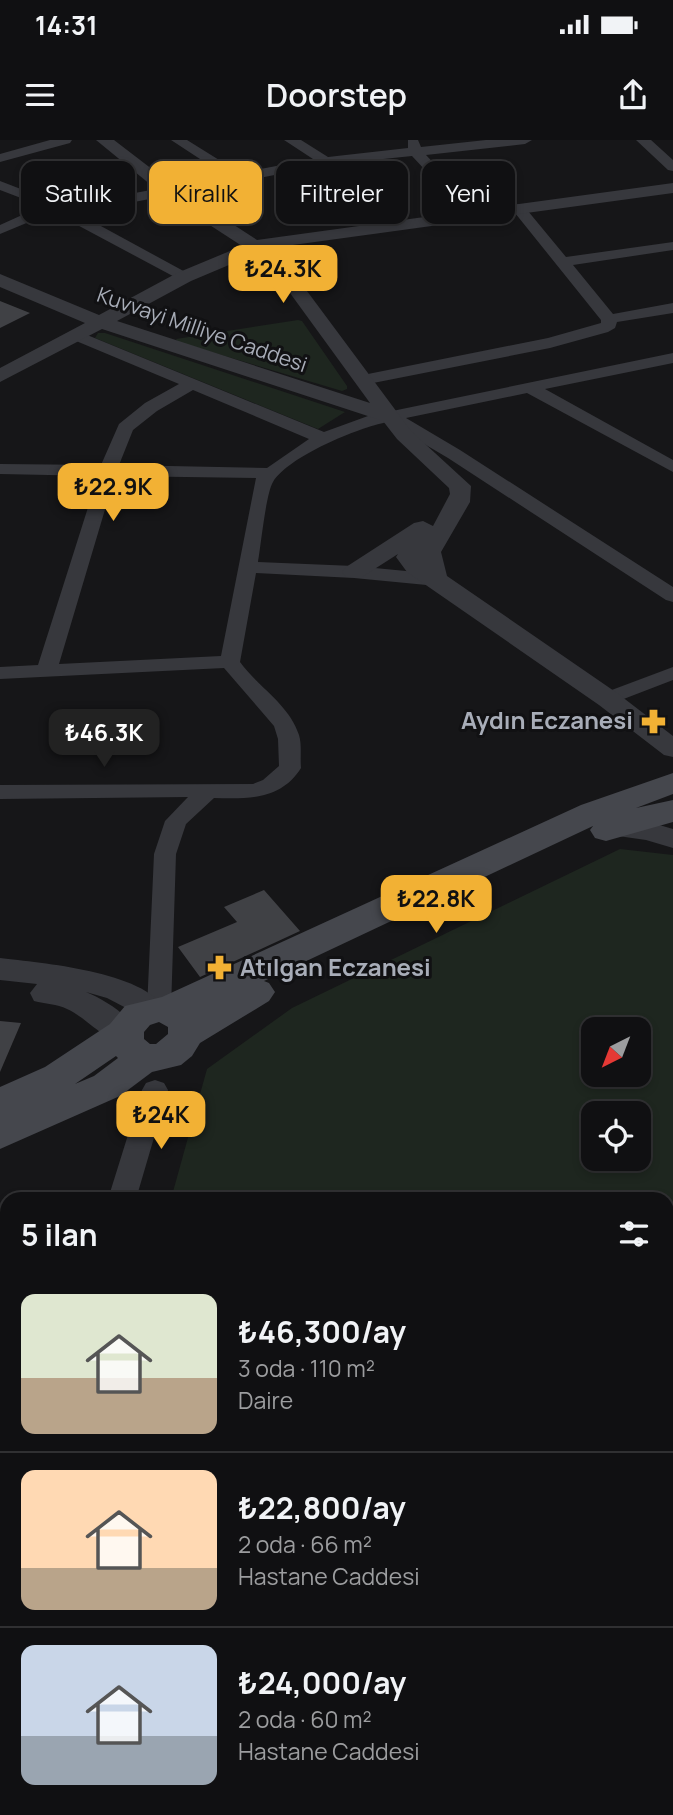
<!DOCTYPE html>
<html lang="tr">
<meta charset="utf-8">
<style>
body{margin:0;font-family:Manrope,sans-serif;background:#19191b;color:#f1f3f6;height:100vh;display:flex;flex-direction:column;font-size:26px;white-space:nowrap}
*{box-sizing:border-box;margin:0}
p{font-size:23px;color:#9c9d9f}
.icon{flex:none;width:38px;height:38px;fill:none;stroke:currentColor;stroke-width:2;stroke-linecap:round;stroke-linejoin:round}
.map{position:relative;flex:1;overflow:hidden}
.sheet{position:absolute;left:0px;top:1052px;width:674px;height:625px;display:flex;flex-direction:column;background:#101012;border-radius:21px 21px 0 0;box-shadow:0 4px 10px #0003,0 0 0 2px #303032}
.sheet>*{flex:none}
.hud{position:absolute;left:21px;top:21px;width:632px;height:63px;display:flex;gap:14px}
.needle{width:46px;rotate:222deg}
.buttons{position:absolute;left:581px;top:877px;display:grid;gap:14px}
.buttons a{display:grid;place-items:center;width:70px;height:70px;border-radius:14px;background:#101012;box-shadow:0 4px 10px #0003,0 0 0 2px #303032;font-size:35px}
.price{position:absolute;translate:-50% -60px;padding:0 16px;border-radius:14px;background:#f2b134;color:#111;font-size:23px;line-height:46px;filter:drop-shadow(0 2px 4px #0008)}
.price::after{content:'';position:absolute;left:50%;top:42px;width:21px;height:16px;margin-left:-10px;background:inherit;clip-path:polygon(0 0,100% 0,50% 100%)}
.price.on{background:#222;color:#fff}
ul{padding:0;list-style:none}
li{display:flex;align-items:center;gap:21px;height:175px;padding:0 21px}
li+li{border-top:2px solid #303032}
li span{display:grid;place-items:center;flex:none;width:196px;height:140px;border-radius:14px;color:#555}
li>.icon{margin-inline-start:auto}
span .icon{width:84px;height:84px;fill:#fffc;stroke-width:1}
li b{font-size:30px}
h2{display:flex;justify-content:space-between;align-items:center;height:84px;padding:0 21px;font-size:30px}
.chip{padding:0 24px;border-radius:14px;background:#101012;box-shadow:0 4px 10px #0003,0 0 0 2px #303032;font-size:24px;line-height:63px}
.chip.on{background:#f2b134;color:#111}
.status{display:flex;justify-content:space-between;align-items:center;height:49px;padding:0 35px;background:#101012;direction:ltr}
.status svg{height:19px;fill:currentColor}
header{display:flex;justify-content:space-between;align-items:center;height:91px;padding:0 21px;background:#101012;font-size:32px;font-weight:600}
.map>svg:first-child{display:block}
.green{fill:#1e261f;fill-rule:evenodd}
.building{fill:#404145}
.lines{fill:none;stroke-linecap:round;stroke-linejoin:round}
.minor{fill:#37383d;fill-rule:evenodd}
.tertiary{fill:#37383d;fill-rule:evenodd}
.secondary{fill:#45474d;fill-rule:evenodd}
.labels{text-anchor:middle;stroke-width:6;stroke-linejoin:round;paint-order:stroke}
.far-street-label{font-size:21px;fill:#a8adb8;stroke:#111113}
.poi-label{font-size:24px;font-weight:bold;fill:#a8adb8;stroke:#111113;text-anchor:end}
</style>
<div class="status"><b>14:31</b><svg viewBox="0 0 49 12"><path d="M0 12V9h3v3zM5 12V6h3v6zM10 12V3h3v9zM15 12V0h3v12zM26 1h20v11H26zM47 4h2v5h-2z"/></svg></div>
<header><svg class="icon" aria-label="menu" viewBox="0 0 24 24"><path d="M4 6h16M4 12h16M4 18h16"/></svg>Doorstep<svg class="icon" aria-label="share" viewBox="0 0 24 24"><path d="M12 15V3M7 8l5-5 5 5M5 13v7h14v-7"/></svg></header>
<div class="map">
<svg width="673" height="1675" viewBox="0 0 673 1675">
<rect width="100%" height="100%" fill="#161618"/>
<path class="green" d="M 298,180 L 302,181 L 347,246 L 347,249 L 342,251 L 178,202 L 176,199 Z
M 98,193 L 105,193 L 345,272 L 318,289 L 95,198 Z
M 620,709 L 673,715 L 673,1675 L 266,1675 L 261,1670 L 667,1670 L 667,1059 L 171,1059 L 207,929 L 292,868 ZM 593,889 L 639,889 L 639,934 L 593,934 ZM 593,973 L 639,973 L 639,1018 L 593,1018 Z"/>
<path class="building" d="M 0,161 L 30,173 L 0,188 Z
M 264,750 L 300,791 L 200,837 L 178,807 L 237,782 L 224,767 Z
M 0,881 L 21,883 L 0,932 Z"/>
<g class="lines">
<path class="minor" d="M 50,0 L 72,0 L 70,3 L 0,22 L 0,14 Z
M 171,0 L 187,0 L 240,33 L 313,19 L 284,0 L 301,0 L 328,17 L 408,8 L 408,0 L 418,0 L 421,7 L 486,0 L 532,0 L 525,4 L 426,15 L 478,70 L 480,73 L 478,76 L 468,76 L 412,16 L 326,25 L 77,73 L 189,134 L 192,137 L 189,140 L 184,142 L 53,72 L 0,94 L 0,85 L 42,66 L 0,50 L 0,41 L 65,66 L 226,36 Z
M 636,0 L 651,0 L 673,20 L 673,31 L 668,30 Z
M 518,64 L 523,65 L 566,117 L 673,102 L 673,110 L 573,125 L 613,174 L 673,163 L 673,173 L 617,182 L 615,188 L 608,192 L 550,208 L 363,245 L 357,244 L 355,240 L 363,235 L 548,198 L 601,183 L 601,180 L 511,68 Z
M 75,190 L 324,292 L 368,276 L 673,213 L 673,223 L 545,249 L 673,320 L 673,332 L 527,253 L 406,278 L 460,310 L 673,447 L 673,462 L 666,460 L 448,318 L 387,282 C 358,288 289,316 273,342 C 266,353 261,405 258,422 L 354,426 L 437,434 L 447,440 L 437,446 L 354,438 L 256,433 L 240,522 C 258,547 289,564 299,595 C 302,605 300,617 301,628 C 281,660 248,659 214,658 L 186,684 L 176,714 L 171,869 L 168,876 L 159,878 L 150,876 L 147,869 L 154,714 L 165,681 L 188,657 L 0,659 L 0,645 L 253,644 L 263,640 L 279,626 L 278,599 L 274,586 L 224,528 L 0,539 L 0,527 L 38,525 L 98,336 L 0,334 L 0,324 L 101,325 L 119,284 L 145,263 L 179,244 L 69,198 L 67,195 ZM 193,250 L 309,299 L 267,328 L 119,325 L 133,290 L 157,271 ZM 115,336 L 256,338 L 221,516 L 59,524 Z
M 673,527 L 673,540 L 608,565 L 601,564 L 598,559 L 601,554 Z
M 155,940 L 164,943 L 168,950 L 136,1059 L 108,1059 L 142,950 L 146,943 Z
M 7,1433 L 7,1486 L 0,1489 L 0,1436 Z"/>
<path class="tertiary" d="M 96,0 L 114,0 L 174,46 L 257,100 L 673,43 L 673,53 L 271,108 L 278,112 L 411,291 L 471,346 L 470,362 L 441,412 L 447,436 L 617,553 L 673,596 L 673,617 L 664,615 L 599,565 L 407,432 L 396,417 L 398,414 L 362,437 L 346,437 L 342,432 L 346,427 L 414,383 L 423,381 L 433,386 L 450,354 L 449,348 L 397,299 L 383,281 L 102,189 L 0,242 L 0,228 L 85,183 L 0,147 L 0,134 L 99,175 L 177,133 L 242,106 L 162,54 ZM 255,114 L 266,120 L 370,263 L 117,181 L 191,141 Z
M 614,678 L 649,682 L 673,689 L 673,708 L 646,700 L 604,694 L 600,687 L 604,680 Z
M 0,818 C 41,823 144,831 166,870 L 162,878 L 151,881 L 107,858 L 86,852 C 105,860 129,875 139,893 L 135,901 C 109,909 90,879 67,869 C 57,864 45,864 34,861 L 30,853 L 37,844 L 0,840 Z"/>
<path class="secondary" d="M 673,633 L 673,654 L 636,668 L 673,660 L 673,682 L 606,701 L 595,698 L 590,690 L 593,686 L 264,841 L 269,843 L 275,852 L 269,861 L 200,903 L 192,916 L 181,925 L 152,932 L 120,956 L 0,1009 L 0,947 L 45,927 L 110,884 L 125,866 L 162,857 L 581,665 ZM 159,882 L 168,887 L 168,894 L 156,904 L 150,904 L 144,899 L 144,892 L 150,885 ZM 116,916 L 118,918 L 94,936 L 75,944 Z"/>
</g>
<defs>
<symbol id="pharmacy-bare" viewBox="-9 -9 18 18"><path d="M-2-6h4v4h4v4h-4v4h-4v-4h-4v-4h4Z" fill="#f2b134" stroke="#111113" stroke-width="2.5" paint-order="stroke"/></symbol>
</defs>
<g fill-rule="evenodd">
<use href="#pharmacy-bare" x="636" y="564" width="35" height="35"/>
<use href="#pharmacy-bare" x="202" y="810" width="35" height="35"/>
</g>
<g class="labels">
<g class="far-street-label">
<text transform="translate(202 190) rotate(19)" y="7">Kuvvayi Milliye Caddesi</text>
</g>
<g class="poi-label">
<text x="633" y="589">Aydın Eczanesi</text>
<text x="240" y="836" text-anchor="start">Atılgan Eczanesi</text>
</g>
</g>
</svg>
<div class="buttons">
<a><svg class="needle" viewBox="-14 -14 28 28"><path d="M0-13l5 13h-10z" fill="#e53935"/><path d="M0 13l5-13h-10z" fill="#9c9d9f"/></svg></a>
<a><svg class="icon" aria-label="locate" viewBox="0 0 24 24"><circle cx="12" cy="12" r="6"/><path d="M12 2v4M12 18v4M2 12h4M18 12h4"/></svg></a>
</div>
<b class="price" style="left:283px;top:165px">₺24.3K</b>
<b class="price" style="left:113px;top:383px">₺22.9K</b>
<b class="price on" style="left:104px;top:629px">₺46.3K</b>
<b class="price" style="left:436px;top:795px">₺22.8K</b>
<b class="price" style="left:161px;top:1011px">₺24K</b>
<div class="hud">
<a class="chip">Satılık</a>
<a class="chip on">Kiralık</a>
<a class="chip">Filtreler</a>
<a class="chip">Yeni</a>
</div>
<section class="sheet">
<h2>5 ilan<svg class="icon" aria-label="filters" viewBox="0 0 24 24"><path d="M4 7h16M4 17h16"/><circle cx="9" cy="7" r="2"/><circle cx="15" cy="17" r="2"/></svg></h2>
<ul>
<li><span style="background:linear-gradient(#dfe7d0 60%,#b9a48a 0)"><svg class="icon" aria-label="home" viewBox="0 0 24 24"><path d="M3 11l9-7 9 7M6 9v11h12V9"/></svg></span><div><b>₺46,300/ay</b><p>3 oda · 110 m²</p><p>Daire</p></div></li>
<li><span style="background:linear-gradient(#ffd9b3 70%,#b9a48a 0)"><svg class="icon" aria-label="home" viewBox="0 0 24 24"><path d="M3 11l9-7 9 7M6 9v11h12V9"/></svg></span><div><b>₺22,800/ay</b><p>2 oda · 66 m²</p><p>Hastane Caddesi</p></div></li>
<li><span style="background:linear-gradient(#c9d6e8 65%,#9aa5b1 0)"><svg class="icon" aria-label="home" viewBox="0 0 24 24"><path d="M3 11l9-7 9 7M6 9v11h12V9"/></svg></span><div><b>₺24,000/ay</b><p>2 oda · 60 m²</p><p>Hastane Caddesi</p></div></li>
</ul>
</section>
</div>
